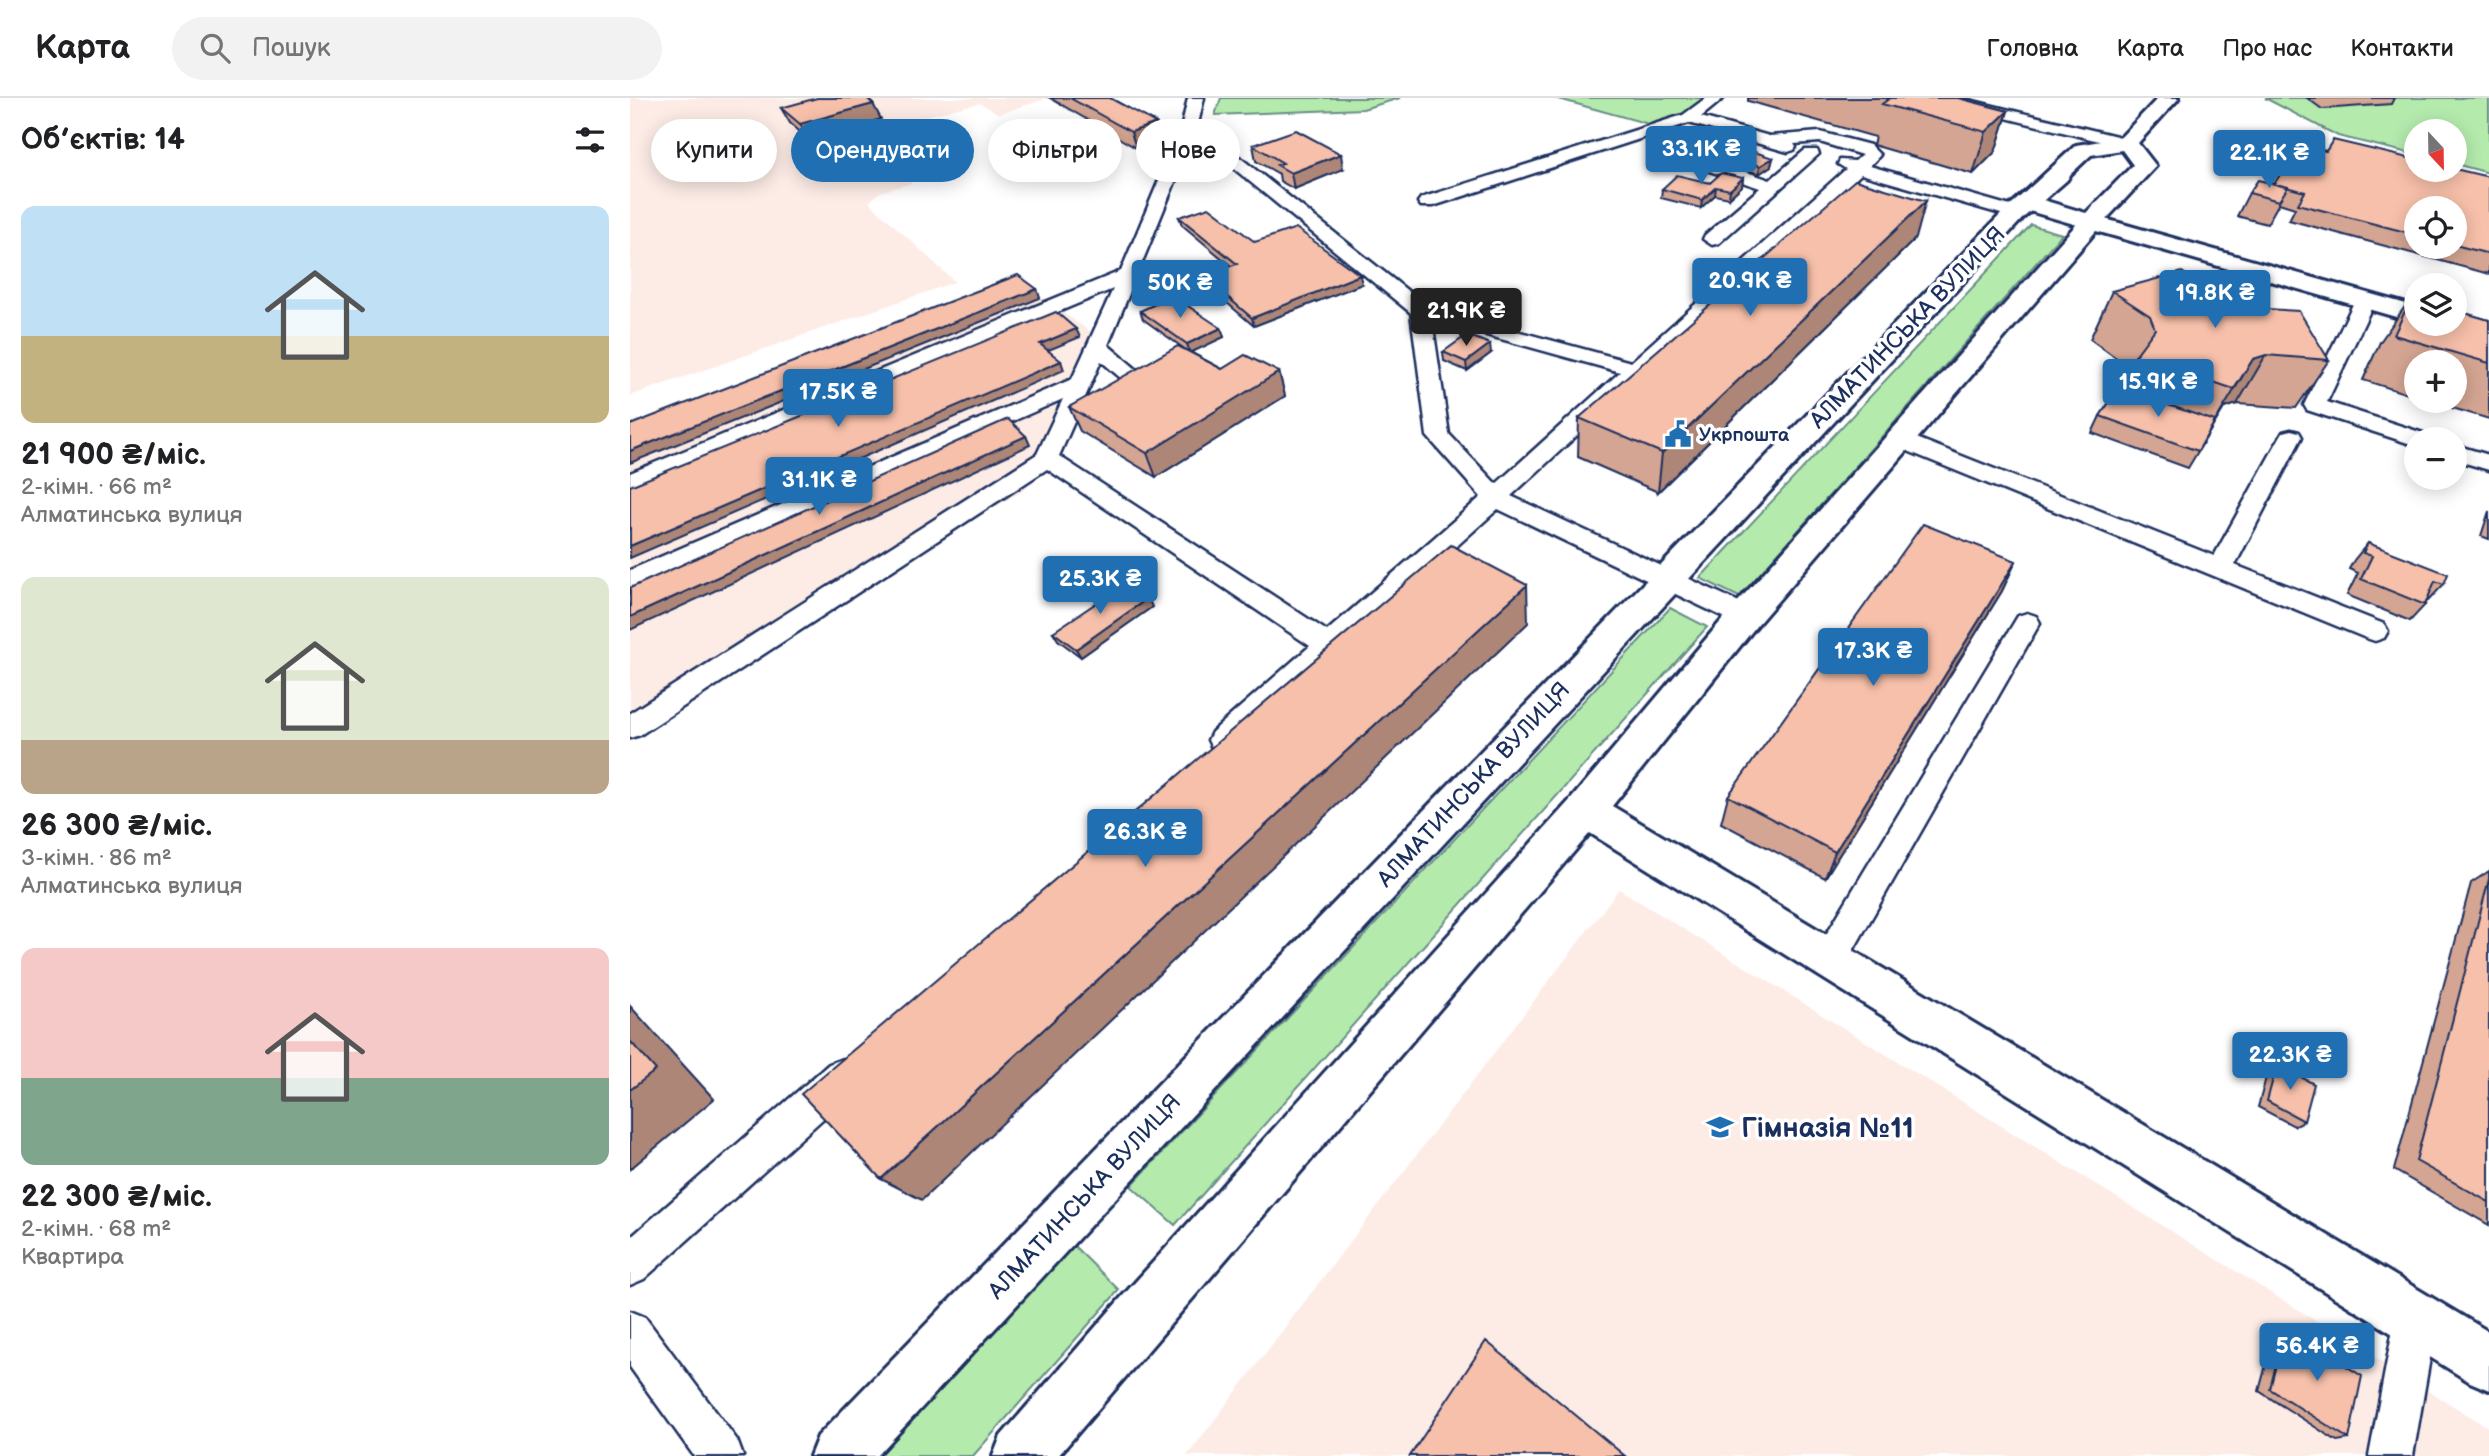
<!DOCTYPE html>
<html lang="uk">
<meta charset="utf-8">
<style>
body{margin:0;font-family:"Balsamiq Sans",sans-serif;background:#f2f2f2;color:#202124;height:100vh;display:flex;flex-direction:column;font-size:26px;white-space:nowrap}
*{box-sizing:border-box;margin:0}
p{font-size:23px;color:#757577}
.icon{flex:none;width:38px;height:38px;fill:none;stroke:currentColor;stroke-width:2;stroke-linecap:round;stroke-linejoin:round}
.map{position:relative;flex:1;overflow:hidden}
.panel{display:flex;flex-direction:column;background:#fff;width:630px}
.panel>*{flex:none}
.guide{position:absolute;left:21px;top:21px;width:665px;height:63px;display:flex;gap:14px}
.needle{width:46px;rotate:158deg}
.controls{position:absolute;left:1774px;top:21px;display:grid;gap:14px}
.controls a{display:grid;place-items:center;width:63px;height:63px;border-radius:50%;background:#fff;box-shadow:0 4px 18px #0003;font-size:35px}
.price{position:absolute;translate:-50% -60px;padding:0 16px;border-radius:7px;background:#1f6fb2;color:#fff;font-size:23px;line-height:46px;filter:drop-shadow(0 2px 4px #0008)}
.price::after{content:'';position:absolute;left:50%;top:42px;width:21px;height:16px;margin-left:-10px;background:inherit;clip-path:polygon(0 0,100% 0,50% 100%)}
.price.on{background:#222;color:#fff}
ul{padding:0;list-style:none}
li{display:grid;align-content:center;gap:14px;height:371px;padding:0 21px}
li span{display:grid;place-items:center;height:217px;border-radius:14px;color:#555}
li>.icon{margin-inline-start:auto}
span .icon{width:126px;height:126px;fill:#fffc;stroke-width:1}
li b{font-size:30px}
h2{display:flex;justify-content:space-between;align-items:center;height:84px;padding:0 21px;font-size:30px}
.chip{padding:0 24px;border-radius:32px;background:#fff;box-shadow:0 4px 18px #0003;font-size:24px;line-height:63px}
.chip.on{background:#1f6fb2;color:#fff}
header{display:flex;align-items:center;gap:42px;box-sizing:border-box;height:98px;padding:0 35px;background:#fff;border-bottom:2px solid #e0e0e0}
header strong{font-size:33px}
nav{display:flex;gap:38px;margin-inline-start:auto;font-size:24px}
.search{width:490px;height:63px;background:#f2f2f2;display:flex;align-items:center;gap:18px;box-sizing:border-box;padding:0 24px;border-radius:38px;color:#757577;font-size:26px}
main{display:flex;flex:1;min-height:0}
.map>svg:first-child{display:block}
.built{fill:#fdece6}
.green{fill:#b4ebad;stroke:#688d86;stroke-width:2}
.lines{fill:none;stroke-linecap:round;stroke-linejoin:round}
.service-casing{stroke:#1b2f5e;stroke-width:5}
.minor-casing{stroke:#1b2f5e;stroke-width:6}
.tertiary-casing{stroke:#1b2f5e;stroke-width:6}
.service{fill:#fff;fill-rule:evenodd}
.minor{fill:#fff;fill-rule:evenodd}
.tertiary{fill:#fff;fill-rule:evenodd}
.wall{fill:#d4a592;stroke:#1b2f5e;stroke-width:2;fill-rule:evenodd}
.shaded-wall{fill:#ad8677;stroke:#1b2f5e;stroke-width:2}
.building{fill:#f7c0aa;stroke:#1b2f5e;stroke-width:2}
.labels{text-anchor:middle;stroke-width:7;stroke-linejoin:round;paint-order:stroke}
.far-poi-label{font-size:19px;font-weight:bold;fill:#1b2f5e;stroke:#fff;text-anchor:start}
.street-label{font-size:23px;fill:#1b2f5e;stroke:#fff}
.near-poi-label{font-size:28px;font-weight:bold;fill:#1b2f5e;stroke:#fff;text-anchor:start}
</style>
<header>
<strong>Карта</strong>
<div class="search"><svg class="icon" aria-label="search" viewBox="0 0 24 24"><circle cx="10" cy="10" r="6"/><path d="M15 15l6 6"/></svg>Пошук</div>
<nav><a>Головна</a><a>Карта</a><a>Про нас</a><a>Контакти</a></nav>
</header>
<main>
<section class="panel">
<h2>Об’єктів: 14<svg class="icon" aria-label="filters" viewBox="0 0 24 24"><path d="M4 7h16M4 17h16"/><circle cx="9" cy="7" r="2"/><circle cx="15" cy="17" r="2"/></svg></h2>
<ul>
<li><span style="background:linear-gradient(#bfe0f5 60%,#c2b280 0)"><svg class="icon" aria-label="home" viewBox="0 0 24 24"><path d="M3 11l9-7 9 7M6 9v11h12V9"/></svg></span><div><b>21 900 ₴/міс.</b><p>2-кімн. · 66 m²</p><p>Алматинська вулиця</p></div></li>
<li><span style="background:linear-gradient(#dfe7d0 75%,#b9a48a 0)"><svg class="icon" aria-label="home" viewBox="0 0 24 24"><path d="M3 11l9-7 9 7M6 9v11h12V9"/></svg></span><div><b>26 300 ₴/міс.</b><p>3-кімн. · 86 m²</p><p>Алматинська вулиця</p></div></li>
<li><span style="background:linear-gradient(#f6c9c9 60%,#7fa58c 0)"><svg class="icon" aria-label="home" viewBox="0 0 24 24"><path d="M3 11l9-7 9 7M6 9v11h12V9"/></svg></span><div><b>22 300 ₴/міс.</b><p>2-кімн. · 68 m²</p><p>Квартира</p></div></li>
</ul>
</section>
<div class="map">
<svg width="1859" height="1358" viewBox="0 0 1859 1358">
<rect width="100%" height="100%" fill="#fff"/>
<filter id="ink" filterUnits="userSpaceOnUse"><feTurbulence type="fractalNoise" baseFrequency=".0143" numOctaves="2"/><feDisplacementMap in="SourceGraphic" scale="14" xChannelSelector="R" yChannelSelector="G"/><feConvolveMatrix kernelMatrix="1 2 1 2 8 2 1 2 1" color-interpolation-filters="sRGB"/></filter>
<g filter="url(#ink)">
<path class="built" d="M 0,0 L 419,0 L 369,16 L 350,5 L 221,36 L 282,85 L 250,94 L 239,104 L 325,184 L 0,298 Z
M 391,185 L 461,234 L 396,391 L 0,617 L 0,339 Z
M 989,791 L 1859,1330 L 1859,1358 L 557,1358 Z"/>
<path class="green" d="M 591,0 L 770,0 L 733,11 L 585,17 Z
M 925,0 L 1075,0 L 1033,30 Z
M 1635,0 L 1859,0 L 1859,75 L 1825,66 L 1825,33 L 1787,33 L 1787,57 L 1708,38 Z
M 1401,127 L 1432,136 L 1109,499 L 1070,480 Z
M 1040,510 L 1077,529 L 545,1127 L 501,1088 Z
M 443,1147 L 489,1192 L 343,1358 L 245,1358 Z"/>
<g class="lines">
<defs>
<path id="service" d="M 558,0 L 574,0 L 568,26 L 798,209 L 1001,264 L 1216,71 L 1208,66 L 1210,62 L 1225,63 L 1232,57 L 1190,44 L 1164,46 L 1166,49 L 1164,52 L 1158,54 L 1109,40 L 1082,62 L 1140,82 L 1175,52 L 1187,52 L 1189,56 L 1089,145 L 1082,147 L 1073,141 L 1075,137 L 1130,90 L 1064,68 L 1062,64 L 1064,60 L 1094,35 L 1059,25 L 803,108 L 791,108 L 788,104 L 791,100 L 1053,17 L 1076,0 L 1094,0 L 1071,19 L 1139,38 L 1190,34 L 1240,47 L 1250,57 L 1240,68 L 1391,111 L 1394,115 L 1385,120 L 1231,76 L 881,398 L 1124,511 L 1128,518 L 1124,525 L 1115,527 L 1106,525 L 868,411 L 602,650 L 592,653 L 582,650 L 578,642 L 582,634 L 680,548 L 417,371 L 10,637 L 0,640 L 0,615 L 407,356 L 433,301 L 0,491 L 0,472 L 442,281 L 483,191 L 0,392 L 0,375 L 491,173 L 552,27 ZM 564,38 L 781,215 L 797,338 L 851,399 L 697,533 L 429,358 L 471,263 C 484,273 499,292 517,288 L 520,283 L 478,247 ZM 802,222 L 990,274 L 866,386 L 819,336 Z
M 1304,0 L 1331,0 L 1503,42 L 1505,45 L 1497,50 L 1307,3 Z
M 1735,196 L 1742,198 L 1745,202 L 1697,304 L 1796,336 L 1799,341 L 1787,341 L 1787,348 L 1677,312 L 1674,307 L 1725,202 L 1728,198 Z
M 1661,332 L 1669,334 L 1672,339 L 1605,467 L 1754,526 L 1758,533 L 1754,540 L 1745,543 L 1736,540 L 1263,347 L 1260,342 L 1263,337 L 1279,337 L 1584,458 L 1650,339 L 1653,334 Z
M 1825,347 L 1859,357 L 1859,372 L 1825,362 Z
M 1397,515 L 1406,518 L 1410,525 L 1212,872 L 1200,876 L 1188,872 L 1183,861 L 1188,850 L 1388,518 Z
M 212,961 L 225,966 L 230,979 L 225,992 L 14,1181 L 0,1187 L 0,1140 L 199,966 Z
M 1786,1199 L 1801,1205 L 1807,1220 L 1783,1358 L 1739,1358 L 1765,1220 L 1771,1205 Z
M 0,1213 L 15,1219 L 107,1342 L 113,1358 L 64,1358 L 0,1269 Z"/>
<path id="minor" d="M 1429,70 L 1437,72 L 1440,77 L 1437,82 L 1393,120 L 247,1358 L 180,1358 L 188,1338 L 1377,110 L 1421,72 Z
M 1461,117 L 1787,209 L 1787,225 L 1466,133 L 1127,527 L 982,708 L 1859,1234 L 1859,1292 L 1840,1284 L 960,735 L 428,1358 L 363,1358 L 371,1338 L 490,1201 L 942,700 L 1103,509 L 1453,119 Z"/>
<path id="tertiary" d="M 1528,0 L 1549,0 L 1508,45 L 1526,68 L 1469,129 L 1461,131 L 1389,110 L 1386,105 L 1389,100 L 1446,47 L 1490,40 ZM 1492,52 L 1503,67 L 1456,115 L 1413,102 L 1461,57 Z"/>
</defs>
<use href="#service" class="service-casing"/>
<use href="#minor" class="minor-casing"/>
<use href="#tertiary" class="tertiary-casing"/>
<use href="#service" class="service"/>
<use href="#minor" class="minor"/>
<use href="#tertiary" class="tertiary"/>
</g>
<path class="wall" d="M 420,0 L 480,0 L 526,25 L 531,40 L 506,50 Z
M 1118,0 L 1328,0 L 1378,13 L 1365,54 L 1343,76 L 1243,47 L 1245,39 L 1118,3 Z
M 1677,0 L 1764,0 L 1761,6 L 1692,11 Z
M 151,10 L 251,21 L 179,42 L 160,25 Z
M 623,47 L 713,71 L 664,91 L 650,83 L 649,76 L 626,63 Z
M 1696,53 L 1859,79 L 1859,176 L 1659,122 L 1665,110 L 1649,105 L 1637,126 L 1607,118 L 1619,95 L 1644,86 ZM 1787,110 L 1825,110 L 1825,149 L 1787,149 Z
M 1090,55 L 1143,60 L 1141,68 L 1129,76 L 1089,63 Z
M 1113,80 L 1112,88 L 1099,100 L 1085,97 L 1071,110 L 1031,100 L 1032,91 Z
M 549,119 L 625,144 L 732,186 L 624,228 L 575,186 L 573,178 L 601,168 L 552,127 Z
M 1286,140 L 1028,394 L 948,359 L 949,320 Z
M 1482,193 L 1596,203 L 1699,262 L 1666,310 L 1607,306 L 1594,310 L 1558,370 L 1462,335 L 1470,318 L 1489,290 L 1498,272 L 1496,267 L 1460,241 Z
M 1781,200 L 1859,222 L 1859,321 L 1799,303 L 1825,303 L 1825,264 L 1787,264 L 1787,299 L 1733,282 L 1750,244 Z
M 510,213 L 591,230 L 594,239 L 560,254 L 592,271 L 649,274 L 655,298 L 526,379 L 450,333 L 439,309 L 556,252 L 513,221 Z
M 813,254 L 861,255 L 837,273 L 814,263 Z
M 1859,413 L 1859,441 L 1851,438 Z
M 1738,445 L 1814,486 L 1798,503 L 1797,503 L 1795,507 L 1780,523 L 1717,497 L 1728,475 L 1719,471 L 1724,462 Z
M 1386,463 L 1372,493 L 1195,780 L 1091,725 L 1098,698 Z
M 522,509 L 451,559 L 428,542 L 423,534 Z
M 1859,773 L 1859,1127 L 1764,1072 L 1841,785 Z
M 1647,966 L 1674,1023 L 1664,1028 L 1628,1009 L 1638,972 Z
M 1655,1230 L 1719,1341 L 1707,1343 L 1629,1293 L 1645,1233 Z"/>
<path class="shaded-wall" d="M 243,6 L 251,21 L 179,42 L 170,26 Z
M 1378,13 L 1365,54 L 1343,76 L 1356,34 Z
M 526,25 L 531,40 L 506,50 L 501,34 Z
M 711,56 L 713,71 L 664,91 L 661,75 Z
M 1143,60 L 1141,68 L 1129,76 L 1130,68 Z
M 1113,80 L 1112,88 L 1099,100 L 1100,92 Z
M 1086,89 L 1085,97 L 1071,110 L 1072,102 Z
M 1296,103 L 1286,140 L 1028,394 L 1032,355 Z
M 730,177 L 732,186 L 624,228 L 622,220 Z
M 407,191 L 410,200 L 0,365 L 0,353 Z
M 591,230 L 594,239 L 560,255 L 557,246 Z
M 446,231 L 450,239 L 414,254 L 410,246 Z
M 860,246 L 861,255 L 837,273 L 836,264 Z
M 1636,257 L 1607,306 L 1594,310 L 1575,340 L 1623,261 Z
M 431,263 L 434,272 L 0,460 L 0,448 Z
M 649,274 L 655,298 L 526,379 L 517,355 Z
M 396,338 L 400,347 L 0,532 L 0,519 Z
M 1386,463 L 1372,493 L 1195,780 L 1205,754 Z
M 897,487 L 898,525 L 292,1102 L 251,1081 Z
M 518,500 L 522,509 L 451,559 L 446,551 Z
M 0,908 L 84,1001 L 0,1071 Z"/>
<path class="building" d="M 187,0 L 237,0 L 243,6 L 170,26 L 151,10 Z
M 440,0 L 480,0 L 526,25 L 501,34 Z
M 1260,0 L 1328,0 L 1378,13 L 1356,34 L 1252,6 Z
M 666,32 L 711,56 L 661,75 L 647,67 L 653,65 L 623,47 Z
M 1703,42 L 1787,62 L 1787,72 L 1825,71 L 1859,79 L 1859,156 L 1825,147 L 1825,110 L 1787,110 L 1787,137 L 1668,106 L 1675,94 L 1644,86 L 1669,47 L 1696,53 Z
M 1103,47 L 1143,60 L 1130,68 L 1090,55 Z
M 1091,75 L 1113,80 L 1100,92 L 1086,89 L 1072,102 L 1032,91 L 1047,77 L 1080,85 Z
M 1225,82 L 1296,103 L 1032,355 L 949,320 Z
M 1628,82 L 1658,89 L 1649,103 L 1619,95 Z
M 579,109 L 625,144 L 666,130 L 730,177 L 622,220 L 573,178 L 607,166 L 549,119 Z
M 1552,174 L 1596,203 L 1621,210 L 1669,213 L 1699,262 L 1636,257 L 1623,261 L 1604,291 L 1505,258 L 1525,231 L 1520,218 L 1482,193 Z
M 388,177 L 407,191 L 0,353 L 0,327 Z
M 543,198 L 591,230 L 557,246 L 510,213 Z
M 1781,200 L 1787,201 L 1787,226 L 1825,226 L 1825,212 L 1859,222 L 1859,265 L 1764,237 Z
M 426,214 L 446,231 L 410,246 L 431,263 L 0,448 L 0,388 Z
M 837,237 L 860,246 L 836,264 L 813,254 Z
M 548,248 L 592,271 L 615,257 L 649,274 L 517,355 L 439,309 Z
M 1489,290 L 1585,323 L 1568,353 L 1470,318 Z
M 378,321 L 396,338 L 0,519 L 0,490 Z
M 1293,426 L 1386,463 L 1205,754 L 1098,698 Z
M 1738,445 L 1818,476 L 1814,486 L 1805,483 L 1795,507 L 1731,481 L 1742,458 L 1733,455 Z
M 821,447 L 897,487 L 251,1081 L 171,996 Z
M 496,485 L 518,500 L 446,551 L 423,534 Z
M 1859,781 L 1859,1104 L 1786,1063 Z
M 0,943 L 26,972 L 0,992 Z
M 1647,966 L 1684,986 L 1674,1023 L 1637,1003 Z
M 1655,1230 L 1732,1278 L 1719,1341 L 1640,1291 Z
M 856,1243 L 995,1358 L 780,1358 Z"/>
</g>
<defs>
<symbol id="civic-bare" viewBox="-9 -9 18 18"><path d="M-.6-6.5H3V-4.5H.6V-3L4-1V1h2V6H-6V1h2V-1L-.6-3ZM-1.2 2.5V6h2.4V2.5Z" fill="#1f6fb2" stroke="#fff" stroke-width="2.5" paint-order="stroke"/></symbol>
<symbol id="school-bare" viewBox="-9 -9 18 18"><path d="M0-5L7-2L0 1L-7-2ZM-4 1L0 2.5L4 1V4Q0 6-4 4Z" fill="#1f6fb2" stroke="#fff" stroke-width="2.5" paint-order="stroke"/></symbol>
</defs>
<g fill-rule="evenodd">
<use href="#civic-bare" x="1029" y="317" width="38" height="38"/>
<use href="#school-bare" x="1071" y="1010" width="38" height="38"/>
</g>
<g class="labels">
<g class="far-poi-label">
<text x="1069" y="343">Укрпошта</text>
</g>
<g class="street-label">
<text transform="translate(1277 229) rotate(-46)" y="8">АЛМАТИНСЬКА ВУЛИЦЯ</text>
<text transform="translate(843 686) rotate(-47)" y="8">АЛМАТИНСЬКА ВУЛИЦЯ</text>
<text transform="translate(454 1098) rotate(-47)" y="8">АЛМАТИНСЬКА ВУЛИЦЯ</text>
</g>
<g class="near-poi-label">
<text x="1111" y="1039">Гімназія №11</text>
</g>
</g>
</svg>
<div class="controls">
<a><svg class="needle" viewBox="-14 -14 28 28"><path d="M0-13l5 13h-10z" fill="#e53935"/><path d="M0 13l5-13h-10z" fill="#757577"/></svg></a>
<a><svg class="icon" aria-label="locate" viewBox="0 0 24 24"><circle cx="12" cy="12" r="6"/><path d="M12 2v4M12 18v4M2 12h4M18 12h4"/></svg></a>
<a><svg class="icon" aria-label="layers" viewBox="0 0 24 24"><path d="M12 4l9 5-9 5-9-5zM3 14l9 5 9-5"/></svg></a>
<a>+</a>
<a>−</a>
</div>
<b class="price" style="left:1071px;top:88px">33.1K ₴</b>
<b class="price" style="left:1639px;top:92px">22.1K ₴</b>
<b class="price" style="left:1120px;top:220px">20.9K ₴</b>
<b class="price" style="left:550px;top:222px">50K ₴</b>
<b class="price" style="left:1585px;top:232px">19.8K ₴</b>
<b class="price on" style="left:836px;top:250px">21.9K ₴</b>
<b class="price" style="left:1528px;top:321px">15.9K ₴</b>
<b class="price" style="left:208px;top:331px">17.5K ₴</b>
<b class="price" style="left:189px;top:419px">31.1K ₴</b>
<b class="price" style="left:470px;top:518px">25.3K ₴</b>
<b class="price" style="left:1243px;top:590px">17.3K ₴</b>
<b class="price" style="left:515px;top:771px">26.3K ₴</b>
<b class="price" style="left:1660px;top:994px">22.3K ₴</b>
<b class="price" style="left:1687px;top:1285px">56.4K ₴</b>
<div class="guide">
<a class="chip">Купити</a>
<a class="chip on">Орендувати</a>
<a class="chip">Фільтри</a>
<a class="chip">Нове</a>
</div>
</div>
</main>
